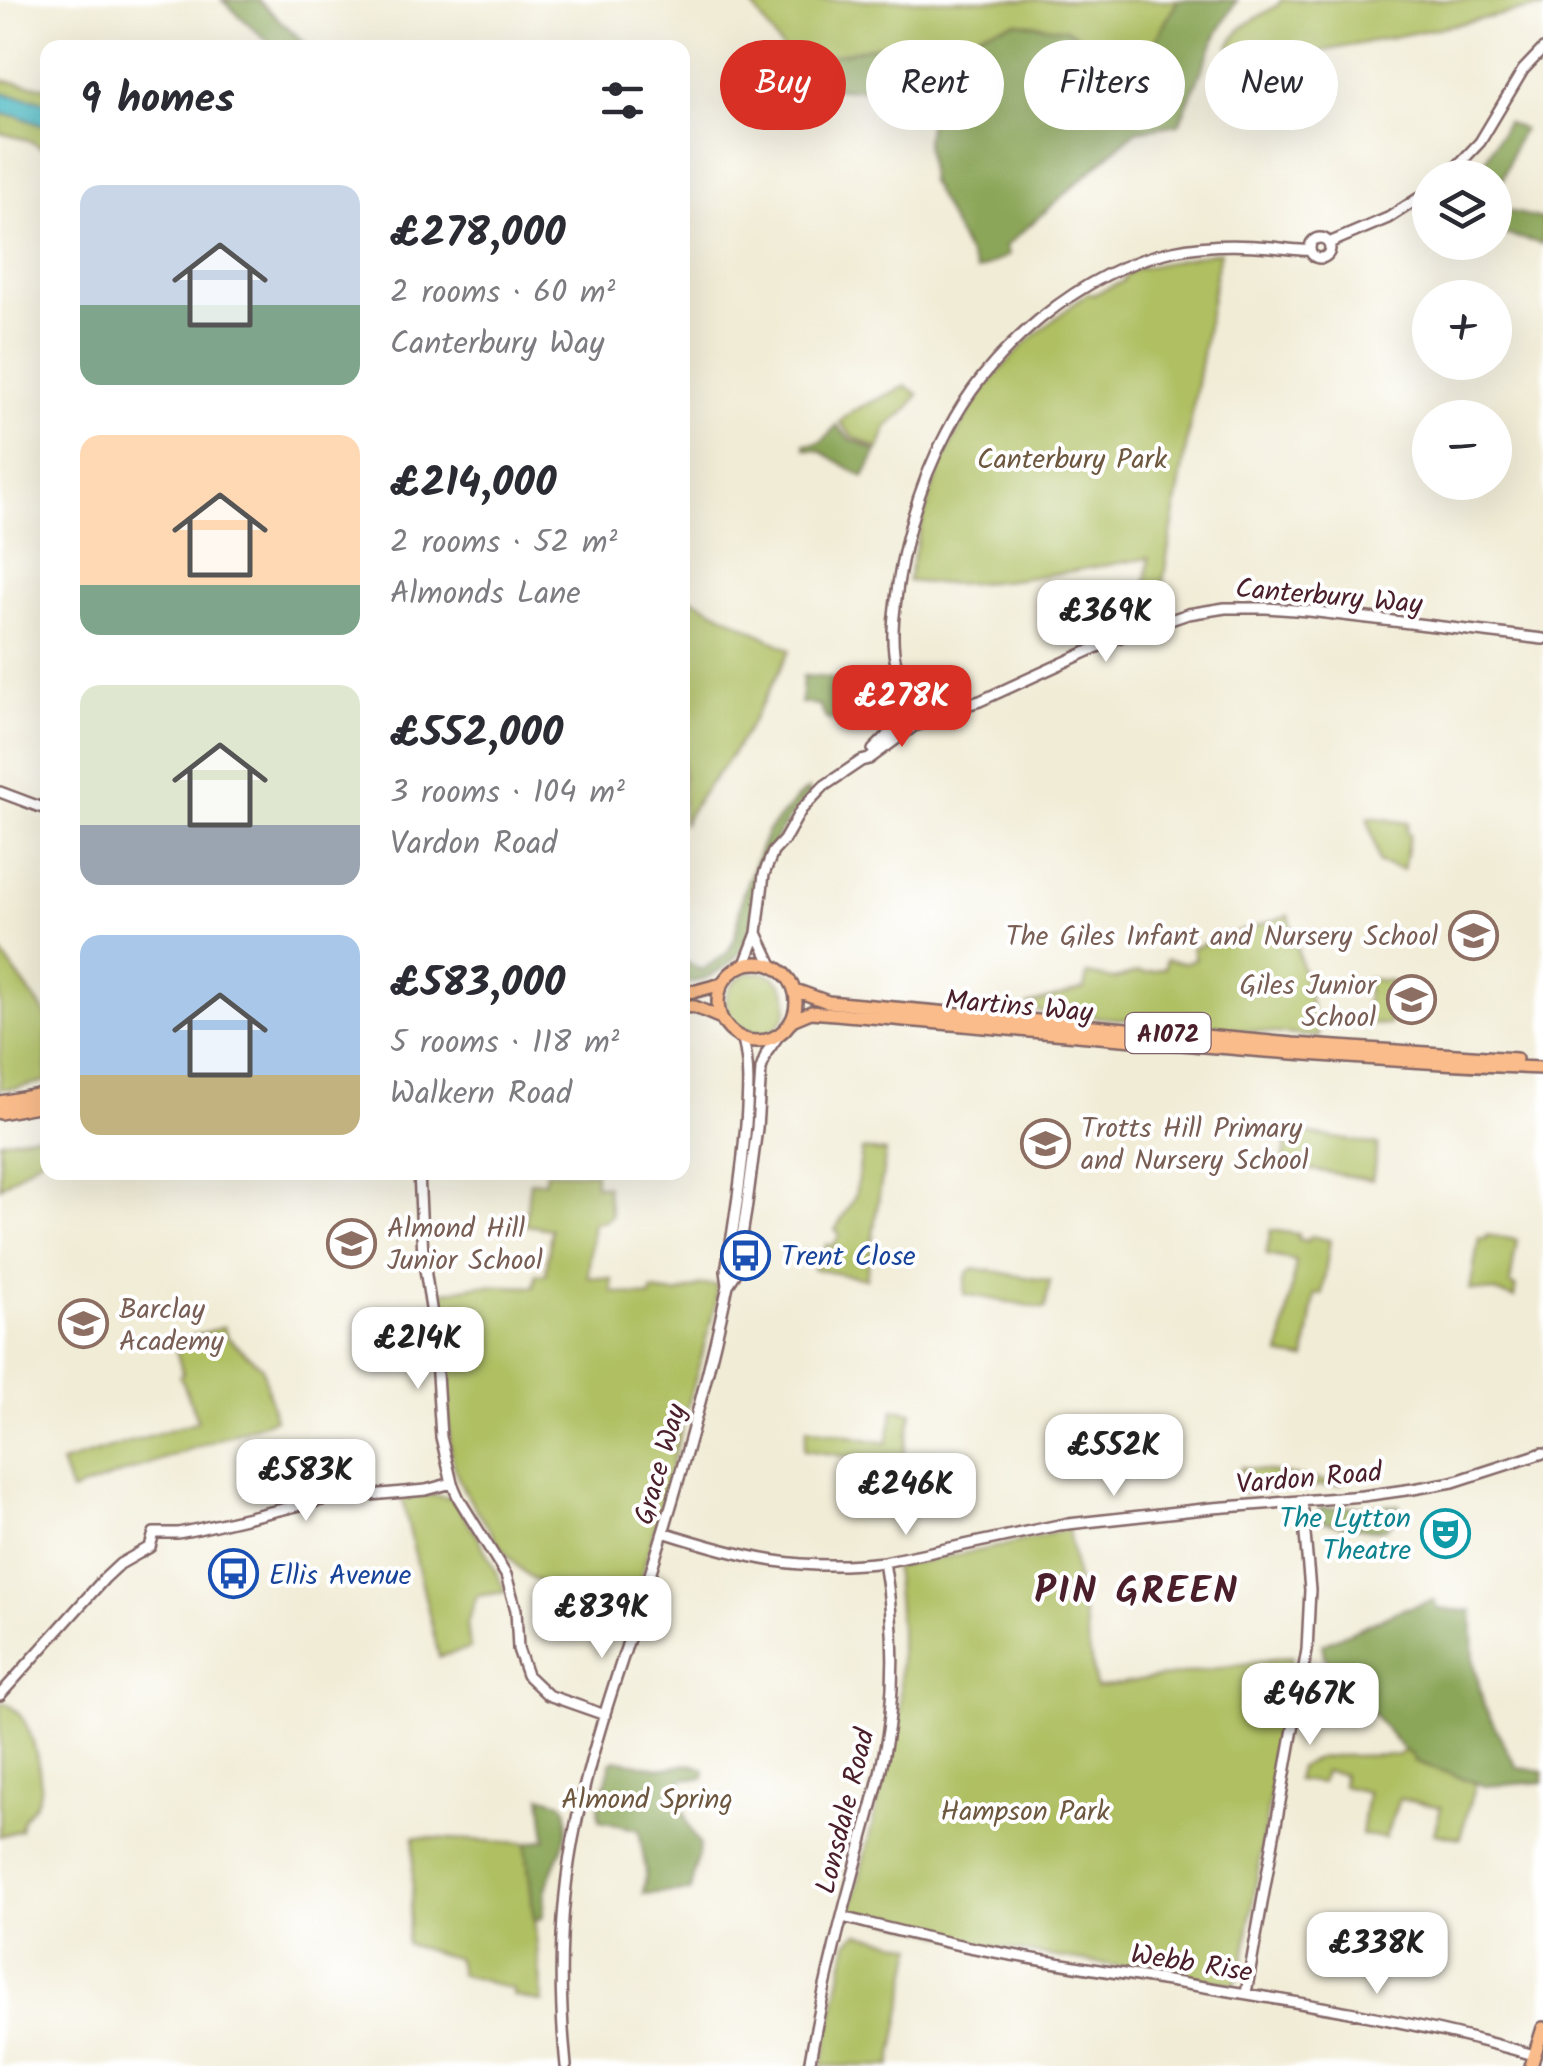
<!DOCTYPE html>
<meta charset="utf-8">
<style>
body{margin:0;font-family:Kalam,sans-serif;background:#f7f7f7;color:#2b2b33;height:100vh;display:flex;flex-direction:column;font-size:38px;white-space:nowrap}
*{box-sizing:border-box;margin:0}
p{font-size:32px;color:#7c7c81}
.icon{flex:none;width:55px;height:55px;fill:none;stroke:currentColor;stroke-width:2;stroke-linecap:round;stroke-linejoin:round}
.map{position:relative;flex:1;overflow:hidden}
.side{position:absolute;left:40px;top:40px;width:650px;height:1140px;display:flex;flex-direction:column;background:#fff;border-radius:20px;box-shadow:0 10px 40px #0002}
.side>*{flex:none}
.guide{position:absolute;left:720px;top:40px;width:672px;height:90px;display:flex;gap:20px}
.tools{position:absolute;left:1412px;top:160px;display:grid;gap:20px}
.tools a{display:grid;place-items:center;width:100px;height:100px;border-radius:50%;background:#fff;box-shadow:0 10px 40px #0002;font-size:50px}
.price{position:absolute;translate:-50% -85px;padding:0 22px;border-radius:20px;background:#fff;color:#222;font-size:32px;line-height:65px;filter:drop-shadow(0 2px 5px #0008)}
.price::after{content:'';position:absolute;left:50%;top:60px;width:30px;height:22px;margin-left:-15px;background:inherit;clip-path:polygon(0 0,100% 0,50% 100%)}
.price.active{background:#d93025;color:#fff}
ul{padding:0;list-style:none}
li{display:flex;align-items:center;gap:30px;height:250px;padding:0 40px}
li span{display:grid;place-items:center;flex:none;width:280px;height:200px;border-radius:20px;color:#555}
li>.icon{margin-inline-start:auto}
span .icon{width:120px;height:120px;fill:#fffc;stroke-width:1}
li b{font-size:42px}
h2{display:flex;justify-content:space-between;align-items:center;height:120px;padding:0 40px;font-size:42px}
.tag{padding:0 35px;border-radius:45px;background:#fff;box-shadow:0 10px 40px #0002;font-size:35px;line-height:90px}
.tag.active{background:#d93025;color:#fff}
.map>svg:first-child{display:block}
.green{fill:#afbf62;stroke:#7c6f46;stroke-width:2.5}
.forest{fill:#8ba658;stroke:#6a6242;stroke-width:2.5}
.water{fill:#4dbbc4;stroke:#4c6d78;stroke-width:2.5}
.lines{fill:none;stroke-linecap:round;stroke-linejoin:round}
.tertiary-casing{stroke:#846767;stroke-width:14}
.primary-casing{stroke:#846767;stroke-width:16}
.tertiary{stroke:#fff;stroke-width:9}
.primary{stroke:#fabc8b;stroke-width:11}
.labels{text-anchor:middle;stroke-width:8;stroke-linejoin:round;paint-order:stroke}
.shield{fill:#fff;stroke:#80626b;stroke-width:2.5}
.shield-label{font-size:25px;font-weight:bold;fill:#4a1f2b}
.park-label{font-size:28px;fill:#6d573e;stroke:#fff}
.street-label{font-size:28px;fill:#4a1f2b;stroke:#fff}
.education-label{font-size:28px;fill:#785e54;stroke:#fff;text-anchor:start}
.transit-label{font-size:28px;fill:#164399;stroke:#fff;text-anchor:start}
.culture-label{font-size:28px;fill:#0d838f;stroke:#fff;text-anchor:end}
.district-label{font-size:38px;font-weight:bold;letter-spacing:2.5px;fill:#4a1f2b;stroke:#fff}
</style>
<div class="map">
<svg width="1543" height="2066" viewBox="0 0 1543 2066">
<rect width="100%" height="100%" fill="#fff"/>
<filter id="ink" filterUnits="userSpaceOnUse"><feTurbulence type="fractalNoise" baseFrequency=".01" numOctaves="2"/><feDisplacementMap in="SourceGraphic" scale="20" xChannelSelector="R" yChannelSelector="G"/><feConvolveMatrix kernelMatrix="1 2 1 2 8 2 1 2 1" color-interpolation-filters="sRGB"/></filter>
<filter id="wash" filterUnits="userSpaceOnUse"><feTurbulence type="fractalNoise" baseFrequency=".0048" numOctaves="4" result="noise"/><feDisplacementMap in="SourceGraphic" scale="40" xChannelSelector="R" yChannelSelector="G"/><feGaussianBlur stdDeviation="2.25" result="paint"/><feColorMatrix in="noise" values="0 0 0 0 0 0 0 0 0 0 0 0 0 0 0 0 0 1.4 0 .05"/><feComposite in="paint" operator="in"/></filter>
<g filter="url(#wash)">
<rect width="100%" height="100%" fill="#f1ecd6"/>
<path class="green" d="M 749,0 L 1178,0 L 1153,44 L 1138,61 L 1120,58 L 1066,29 L 980,32 L 945,82 L 919,81 L 922,61 L 807,64 L 797,71 Z
M 1280,0 L 1543,0 L 1543,9 L 1536,8 L 1295,57 L 1276,54 L 1244,59 L 1230,56 L 1229,46 L 1241,28 L 1279,4 Z
M 0,80 L 47,87 L 47,151 L 28,140 L 0,133 Z
M 1220,251 L 1161,593 L 1144,596 L 1149,558 C 1072,570 986,591 908,581 C 926,493 952,418 1016,353 C 1038,330 1064,312 1088,293 L 1092,295 L 1122,282 L 1127,274 L 1136,269 Z
M 906,386 L 918,394 L 909,408 L 887,427 L 879,449 L 853,437 L 840,422 L 852,411 Z
M 686,595 L 790,650 C 769,689 750,731 723,767 C 708,786 694,803 683,825 L 682,603 Z
M 1371,817 L 1408,823 L 1406,832 L 1410,833 L 1403,870 L 1379,863 L 1368,818 Z
M 1289,915 L 1319,1037 L 1041,1012 L 1028,1005 L 1084,989 L 1087,974 L 1114,979 L 1139,972 L 1147,973 L 1165,968 L 1166,960 L 1184,963 L 1195,959 L 1192,948 Z
M 0,951 L 47,1016 L 47,1081 L 17,1088 L 0,1089 Z
M726 1003a31 31 0 1 1 62 0a31 31 0 1 1-62 0Z
M 1368,979 L 1391,981 L 1389,1025 L 1365,1024 Z
M 1288,1130 L 1378,1145 L 1372,1180 L 1283,1165 Z
M 47,1133 L 47,1153 L 0,1187 L 0,1141 Z
M 862,1150 L 886,1152 L 866,1279 L 813,1269 L 827,1244 L 833,1246 L 840,1234 L 835,1230 L 855,1196 Z
M 546,1172 L 595,1173 L 595,1185 L 607,1186 C 607,1198 611,1205 611,1216 L 605,1221 L 593,1223 L 588,1277 L 612,1279 L 612,1292 L 651,1297 L 652,1291 L 677,1294 L 701,1285 L 717,1285 L 716,1303 L 634,1603 C 604,1598 571,1596 543,1584 C 518,1573 504,1552 490,1530 C 479,1513 465,1496 458,1477 C 447,1449 449,1422 447,1393 C 445,1359 441,1326 438,1293 L 479,1285 L 534,1287 L 536,1274 L 546,1275 L 551,1229 L 525,1225 L 530,1181 L 544,1182 Z
M 1271,1230 L 1298,1234 L 1298,1239 L 1308,1241 L 1310,1236 L 1330,1240 L 1322,1295 L 1315,1294 L 1305,1359 L 1280,1355 L 1296,1261 L 1266,1255 Z
M 1487,1235 L 1517,1240 L 1510,1284 L 1516,1286 L 1514,1298 L 1494,1292 L 1470,1290 L 1479,1238 L 1486,1239 Z
M 974,1268 L 1050,1281 L 1045,1309 L 964,1294 L 967,1273 Z
M 224,1327 L 227,1337 L 262,1367 L 275,1419 L 71,1492 L 61,1463 L 198,1421 L 180,1376 L 183,1374 L 173,1341 Z
M 894,1409 L 912,1412 L 899,1480 L 871,1475 L 872,1468 L 864,1459 L 804,1450 L 807,1428 L 887,1443 Z
M 1241,1467 L 1343,1484 L 1238,1493 Z
M 430,1495 L 452,1498 L 478,1537 L 506,1592 L 477,1596 L 467,1623 L 470,1648 L 439,1657 L 402,1499 Z
M 1068,1529 L 1096,1688 L 1292,1656 L 1242,1972 L 1234,1984 L 992,1947 L 851,1911 L 900,1711 L 900,1629 L 894,1567 L 1002,1546 Z
M 4,1702 C 11,1706 17,1711 22,1718 C 33,1733 44,1778 39,1796 C 34,1812 23,1810 20,1830 L 0,1836 L 0,1704 Z
M 1404,1750 L 1414,1757 L 1414,1761 L 1476,1783 L 1460,1838 L 1434,1833 L 1441,1807 L 1399,1799 L 1385,1838 L 1361,1835 L 1367,1792 L 1342,1786 L 1343,1774 L 1324,1771 L 1321,1783 L 1296,1780 L 1299,1767 L 1317,1758 L 1331,1756 L 1399,1755 Z
M 414,1837 L 526,1843 L 543,2003 L 513,1996 L 513,1990 L 460,1974 L 457,1959 L 406,1944 L 412,1899 Z
M 857,1933 L 914,1946 L 891,2066 L 822,2066 L 848,1942 Z"/>
<path class="forest" d="M 222,0 L 258,0 L 309,47 L 274,47 Z
M 1178,0 L 1237,0 L 1217,34 L 1179,124 L 1136,131 L 1005,247 L 1009,255 L 977,271 L 930,182 L 926,142 L 931,102 L 980,32 L 1016,22 L 1066,29 L 1120,58 L 1138,61 L 1153,44 Z
M 883,45 L 923,61 L 919,81 C 880,87 830,101 797,71 C 822,54 854,51 883,45 Z
M 1507,122 L 1523,130 L 1516,142 L 1495,200 L 1495,178 L 1476,177 Z
M 1495,208 L 1543,219 L 1543,244 L 1495,232 Z
M 836,425 L 850,439 L 877,451 L 864,477 L 820,451 L 806,449 L 805,444 C 823,445 826,438 836,425 Z
M 803,676 C 820,676 836,677 849,689 L 847,712 L 839,722 L 826,719 L 819,705 L 801,703 Z
M 809,789 L 810,794 C 788,817 770,843 761,874 C 755,894 757,917 749,936 C 738,963 710,981 683,984 L 682,960 L 702,970 L 727,953 L 735,938 L 742,896 L 767,832 L 798,797 Z
M 1399,1505 L 1401,1514 L 1386,1528 L 1372,1530 L 1320,1521 L 1319,1508 Z
M 1434,1600 L 1437,1609 L 1472,1611 L 1474,1662 L 1484,1706 L 1517,1768 L 1543,1771 L 1543,1782 L 1485,1786 L 1414,1761 L 1414,1757 L 1404,1750 L 1324,1656 L 1322,1644 L 1400,1610 Z
M 615,1760 C 631,1761 649,1768 665,1768 C 684,1767 686,1759 705,1770 L 704,1778 C 696,1781 686,1774 681,1782 C 680,1806 686,1826 700,1845 L 690,1891 L 643,1894 L 646,1872 L 639,1830 L 600,1821 L 598,1809 L 611,1763 Z
M 541,1796 L 561,1802 L 566,1807 C 573,1836 555,1860 547,1886 C 544,1896 545,1907 542,1918 L 534,1921 L 526,1843 L 546,1839 Z"/>
<path class="water" d="M 0,93 L 47,102 L 47,127 L 18,116 L 0,114 Z"/>
</g>
<g filter="url(#ink)">
<g class="lines">
<defs>
<path id="tertiary" d="M 1446,178 L 1480,142 L 1523,70 L 1543,49
M1310 248a10 10 0 1 1 20 0a10 10 0 1 1-20 0Z
M 1329,243 L 1388,218 L 1430,191
M 924,703 L 949,708
M 902,704 C 906,686 896,671 894,653 C 891,630 895,607 898,584 C 906,533 922,478 947,432 C 989,349 1081,271 1173,251 C 1205,244 1238,244 1272,247 C 1284,248 1297,251 1309,250
M 873,750 L 898,725 L 902,704 L 910,700 L 917,699
M 0,792 L 48,810
M 757,933 L 772,965
M 745,964 L 757,933 L 764,874 L 773,852 L 784,840 L 801,810 L 824,786 L 861,761 L 869,759 L 914,726 L 921,724 L 927,717 L 980,701 L 1115,639 L 1188,614 L 1225,608 L 1266,608 L 1309,611 L 1543,639
M 419,1172 L 423,1256 L 434,1328 L 441,1437 L 452,1483 L 459,1499 L 506,1575 L 516,1610 L 518,1649 L 527,1675 L 548,1695 L 605,1715
M 728,1285 L 736,1273 L 746,1211 L 757,1128 L 761,1069 L 767,1052 L 779,1035
M 663,1532 C 745,1558 797,1572 884,1562 L 1059,1525 L 1213,1508 L 1363,1496 L 1413,1489 L 1453,1482 L 1543,1453
M 0,1695 L 104,1579 L 120,1564 L 150,1547 L 154,1533 L 178,1533 L 198,1529 L 326,1499 L 426,1490 L 452,1483
M 842,1917 C 891,1929 940,1942 990,1951 C 1171,1985 1356,2004 1534,2055
M 1246,1993 L 1307,1650 L 1310,1590 L 1302,1501
M 566,2066 C 558,1986 559,1904 576,1824 C 591,1750 616,1678 640,1606 C 674,1500 705,1394 728,1285 L 726,1271 C 735,1222 742,1173 746,1124 C 748,1094 750,1068 743,1039
M 809,2066 C 820,2003 835,1941 852,1879 C 866,1825 884,1771 890,1715 C 895,1665 893,1612 884,1562"/>
<path id="primary" d="M718 1002a39 39 0 1 1 78 0a39 39 0 1 1-78 0Z
M 795,990 L 828,1002 L 1293,1044 L 1516,1059
M 682,992 L 696,991 L 722,984
M 682,1006 L 695,1007 L 721,1018
M 792,1020 L 811,1012 C 1055,1032 1298,1058 1543,1068
M 0,1102 L 48,1093
M 0,1113 L 48,1104
M 1531,2066 L 1543,2028"/>
</defs>
<use href="#tertiary" class="tertiary-casing"/>
<use href="#primary" class="primary-casing"/>
<use href="#tertiary" class="tertiary"/>
<use href="#primary" class="primary"/>
</g>
</g>
<defs>
<symbol id="school-ring" viewBox="-11 -11 22 22"><circle r="9.5" fill="#fff" stroke="#8d6e63" stroke-width="1.5"/><path d="M0-5L7-2L0 1L-7-2ZM-4 1L0 2.5L4 1V4Q0 6-4 4Z" fill="#8d6e63"/></symbol>
<symbol id="bus-ring" viewBox="-11 -11 22 22"><circle r="9.5" fill="#fff" stroke="#1a4fb4" stroke-width="1.5"/><path d="M-5-6H5V4H4V6H2V4H-2V6H-4V4H-5ZM-3.5-4V0h7V-4ZM-3.5 1.2v1.5H-2V1.2ZM2 1.2v1.5H3.5V1.2Z" fill="#1a4fb4"/></symbol>
<symbol id="theatre-ring" viewBox="-11 -11 22 22"><circle r="9.5" fill="#fff" stroke="#0f9aa8" stroke-width="1.5"/><path d="M-5-5.5Q0-4 5-5.5V0Q5 5 0 6Q-5 5-5 0ZM-3.3-2.5H-1v1.5H-3.3ZM1-2.5H3.3v1.5H1ZM-2.8 1Q0 5.5 2.8 1Z" fill="#0f9aa8"/></symbol>
</defs>
<g fill-rule="evenodd">
<use href="#school-ring" x="1446" y="908" width="55" height="55"/>
<use href="#school-ring" x="1384" y="972" width="55" height="55"/>
<use href="#school-ring" x="1018" y="1116" width="55" height="55"/>
<use href="#school-ring" x="324" y="1216" width="55" height="55"/>
<use href="#bus-ring" x="718" y="1228" width="55" height="55"/>
<use href="#school-ring" x="56" y="1296" width="55" height="55"/>
<use href="#theatre-ring" x="1418" y="1506" width="55" height="55"/>
<use href="#bus-ring" x="206" y="1546" width="55" height="55"/>
</g>
<g class="labels">
<rect class="shield" x="1125.5" y="1013" width="85" height="40" rx="8"/>
<g class="shield-label">
<text x="1168" y="1042">A1072</text>
</g>
<g class="park-label">
<text x="1072" y="468">Canterbury Park</text>
<text x="647" y="1808">Almond Spring</text>
<text x="1025" y="1820">Hampson Park</text>
</g>
<g class="street-label">
<text transform="translate(1329 595) rotate(5)" y="10">Canterbury Way</text>
<text transform="translate(1019 1005) rotate(5)" y="10">Martins Way</text>
<text transform="translate(659 1464) rotate(-74)" y="10">Grace Way</text>
<text transform="translate(1309 1477) rotate(-5)" y="10">Vardon Road</text>
<text transform="translate(844 1811) rotate(-76)" y="10">Lonsdale Road</text>
<text transform="translate(1192 1962) rotate(9)" y="10">Webb Rise</text>
</g>
<g class="education-label">
<text x="1438" y="945" text-anchor="end">The Giles Infant and Nursery School</text>
<text x="1376" y="994" text-anchor="end">Giles Junior<tspan x="1376" dy="32">School</tspan></text>
<text x="1081" y="1137">Trotts Hill Primary<tspan x="1081" dy="32">and Nursery School</tspan></text>
<text x="387" y="1237">Almond Hill<tspan x="387" dy="32">Junior School</tspan></text>
<text x="119" y="1318">Barclay<tspan x="119" dy="32">Academy</tspan></text>
</g>
<g class="transit-label">
<text x="781" y="1265">Trent Close</text>
<text x="269" y="1584">Ellis Avenue</text>
</g>
<g class="culture-label">
<text x="1411" y="1527">The Lytton<tspan x="1411" dy="32">Theatre</tspan></text>
</g>
<g class="district-label">
<text x="1137" y="1603">PIN GREEN</text>
</g>
</g>
</svg>
<div class="tools">
<a><svg class="icon" aria-label="layers" viewBox="0 0 24 24"><path d="M12 4l9 5-9 5-9-5zM3 14l9 5 9-5"/></svg></a>
<a>+</a>
<a>−</a>
</div>
<b class="price" style="left:1106px;top:665px">£369K</b>
<b class="price active" style="left:902px;top:750px">£278K</b>
<b class="price" style="left:418px;top:1392px">£214K</b>
<b class="price" style="left:1114px;top:1499px">£552K</b>
<b class="price" style="left:306px;top:1524px">£583K</b>
<b class="price" style="left:906px;top:1538px">£246K</b>
<b class="price" style="left:602px;top:1661px">£839K</b>
<b class="price" style="left:1310px;top:1748px">£467K</b>
<b class="price" style="left:1377px;top:1997px">£338K</b>
<div class="guide">
<a class="tag active">Buy</a>
<a class="tag">Rent</a>
<a class="tag">Filters</a>
<a class="tag">New</a>
</div>
<section class="side">
<h2>9 homes<svg class="icon" aria-label="filters" viewBox="0 0 24 24"><path d="M4 7h16M4 17h16"/><circle cx="9" cy="7" r="2"/><circle cx="15" cy="17" r="2"/></svg></h2>
<ul>
<li><span style="background:linear-gradient(#c9d6e8 60%,#7fa58c 0)"><svg class="icon" aria-label="home" viewBox="0 0 24 24"><path d="M3 11l9-7 9 7M6 9v11h12V9"/></svg></span><div><b>£278,000</b><p>2 rooms · 60 m²</p><p>Canterbury Way</p></div></li>
<li><span style="background:linear-gradient(#ffd9b3 75%,#7fa58c 0)"><svg class="icon" aria-label="home" viewBox="0 0 24 24"><path d="M3 11l9-7 9 7M6 9v11h12V9"/></svg></span><div><b>£214,000</b><p>2 rooms · 52 m²</p><p>Almonds Lane</p></div></li>
<li><span style="background:linear-gradient(#dfe7d0 70%,#9aa5b1 0)"><svg class="icon" aria-label="home" viewBox="0 0 24 24"><path d="M3 11l9-7 9 7M6 9v11h12V9"/></svg></span><div><b>£552,000</b><p>3 rooms · 104 m²</p><p>Vardon Road</p></div></li>
<li><span style="background:linear-gradient(#a9c7e8 70%,#c2b280 0)"><svg class="icon" aria-label="home" viewBox="0 0 24 24"><path d="M3 11l9-7 9 7M6 9v11h12V9"/></svg></span><div><b>£583,000</b><p>5 rooms · 118 m²</p><p>Walkern Road</p></div></li>
</ul>
</section>
</div>
